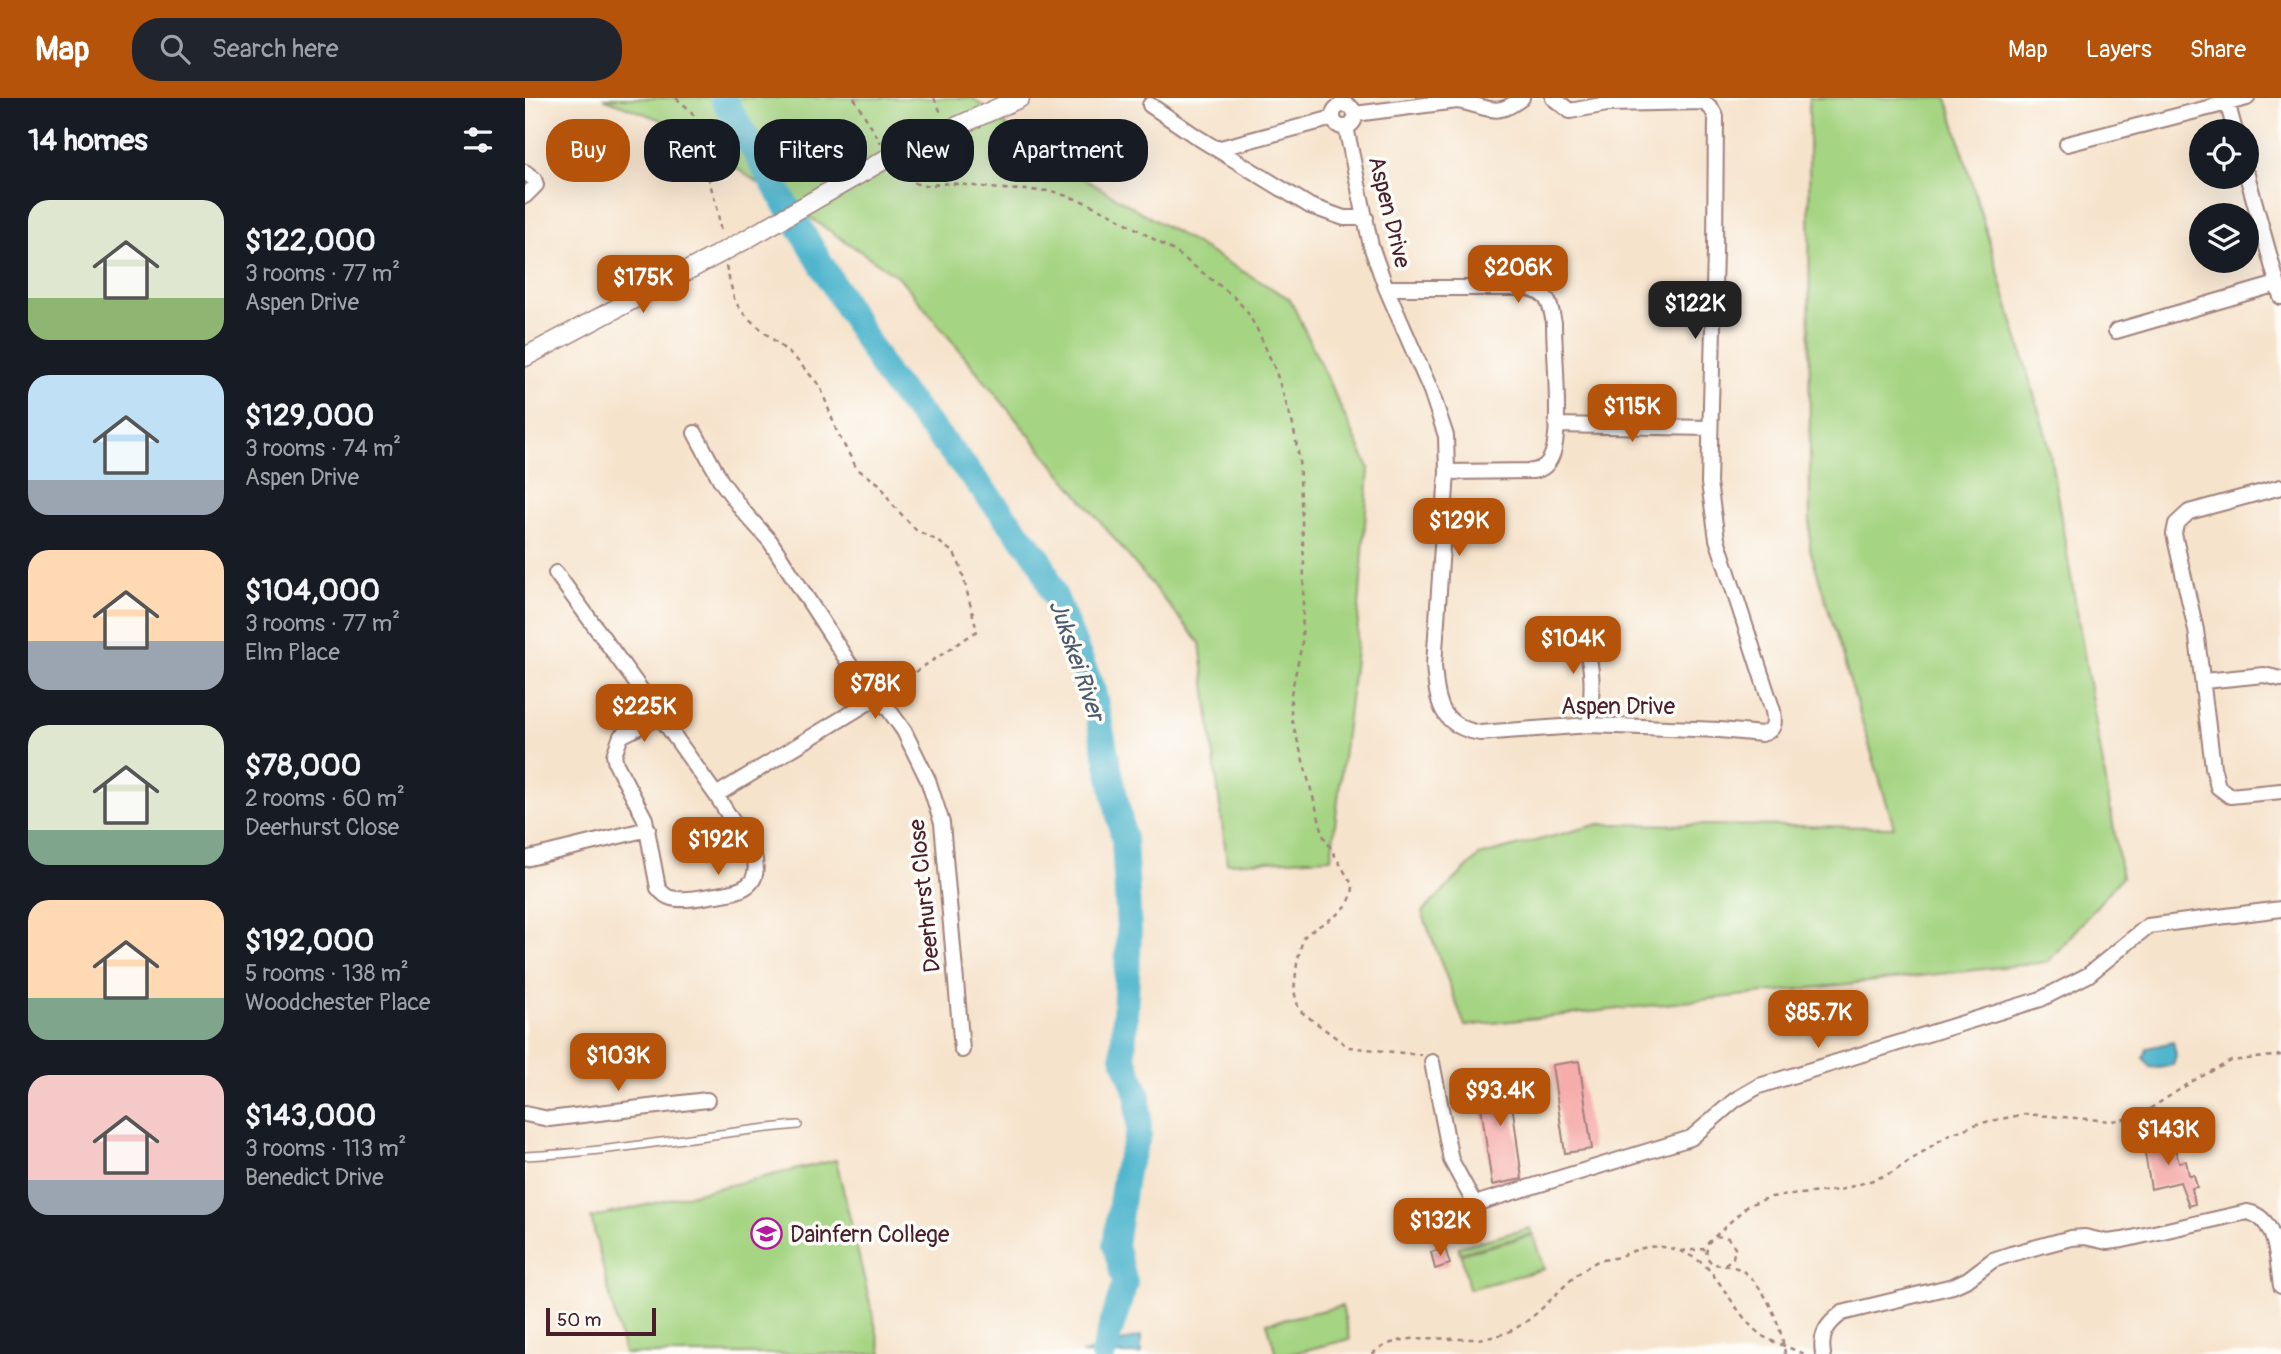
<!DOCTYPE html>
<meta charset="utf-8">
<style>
body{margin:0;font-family:Pangolin,sans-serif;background:#20242c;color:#f1f3f6;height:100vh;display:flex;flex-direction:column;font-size:26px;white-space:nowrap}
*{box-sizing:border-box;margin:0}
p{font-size:23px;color:#9ea1a6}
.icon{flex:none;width:38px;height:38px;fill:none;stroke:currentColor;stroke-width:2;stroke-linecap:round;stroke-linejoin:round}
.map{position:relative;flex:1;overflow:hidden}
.side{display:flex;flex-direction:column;background:#171b24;width:525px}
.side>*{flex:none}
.banner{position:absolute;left:21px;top:21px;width:665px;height:63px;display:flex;gap:14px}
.tools{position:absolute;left:1664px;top:21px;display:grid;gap:14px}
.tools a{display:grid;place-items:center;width:70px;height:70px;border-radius:50%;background:#171b24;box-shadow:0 7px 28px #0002;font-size:35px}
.scale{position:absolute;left:21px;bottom:18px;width:110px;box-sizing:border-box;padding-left:7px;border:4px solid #4a1f2b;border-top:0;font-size:19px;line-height:24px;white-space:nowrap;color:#4a1f2b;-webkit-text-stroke:5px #fdfcf7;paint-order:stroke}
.price{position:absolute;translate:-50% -60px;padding:0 16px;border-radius:14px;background:#b45309;color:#fff;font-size:23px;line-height:46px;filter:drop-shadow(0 2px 4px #0008)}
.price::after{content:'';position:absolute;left:50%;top:42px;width:21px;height:16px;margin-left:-10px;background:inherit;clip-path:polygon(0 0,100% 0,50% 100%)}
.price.on{background:#222;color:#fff}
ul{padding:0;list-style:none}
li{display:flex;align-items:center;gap:21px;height:175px;padding:0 28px}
li span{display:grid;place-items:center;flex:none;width:196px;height:140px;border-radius:21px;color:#555}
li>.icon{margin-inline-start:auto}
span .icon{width:84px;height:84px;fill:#fffc;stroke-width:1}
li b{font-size:30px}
h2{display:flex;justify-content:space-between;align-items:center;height:84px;padding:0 28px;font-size:30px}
.tag{padding:0 24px;border-radius:28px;background:#171b24;box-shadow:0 7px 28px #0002;font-size:24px;line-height:63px}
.tag.on{background:#b45309;color:#fff}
header{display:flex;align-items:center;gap:42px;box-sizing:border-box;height:98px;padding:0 35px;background:#b45309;color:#fff}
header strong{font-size:33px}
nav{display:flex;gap:38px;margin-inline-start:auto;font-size:24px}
.search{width:490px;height:63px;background:#20242c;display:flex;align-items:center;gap:18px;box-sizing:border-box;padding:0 24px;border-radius:28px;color:#9ea1a6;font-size:26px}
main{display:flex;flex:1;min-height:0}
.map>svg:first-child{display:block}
.green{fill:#a5d482;stroke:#787a56;stroke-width:2}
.water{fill:#50b6ce;stroke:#4d6a7c;stroke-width:2}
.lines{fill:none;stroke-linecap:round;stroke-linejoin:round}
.river{stroke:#50b6ce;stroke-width:26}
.building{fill:#f5acaa}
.service-casing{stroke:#a0817c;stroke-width:10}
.minor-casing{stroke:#a0817c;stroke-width:18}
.tertiary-casing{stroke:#a0817c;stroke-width:21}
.path{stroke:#a0817c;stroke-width:2.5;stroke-dasharray:5 5;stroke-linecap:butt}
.service{stroke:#fff;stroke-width:7}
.minor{stroke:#fff;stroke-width:14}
.tertiary{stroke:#fff;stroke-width:18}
.labels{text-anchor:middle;stroke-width:7;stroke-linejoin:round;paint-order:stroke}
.street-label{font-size:23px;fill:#4a1f2b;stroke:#fdfcf7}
.poi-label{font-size:23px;fill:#4a1f2b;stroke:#fdfcf7;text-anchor:start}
.water-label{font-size:24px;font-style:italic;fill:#4c5b6c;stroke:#fdfcf7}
</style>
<header>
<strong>Map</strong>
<div class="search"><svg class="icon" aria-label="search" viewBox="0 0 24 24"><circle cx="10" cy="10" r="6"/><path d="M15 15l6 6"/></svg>Search here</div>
<nav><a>Map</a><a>Layers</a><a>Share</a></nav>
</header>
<main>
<section class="side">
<h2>14 homes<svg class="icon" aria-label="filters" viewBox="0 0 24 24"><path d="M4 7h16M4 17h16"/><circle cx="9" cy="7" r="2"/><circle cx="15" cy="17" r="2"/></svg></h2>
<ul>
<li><span style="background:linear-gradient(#dfe7d0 70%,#8fb573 0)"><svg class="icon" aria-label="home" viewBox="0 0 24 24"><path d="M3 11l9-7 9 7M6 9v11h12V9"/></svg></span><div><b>$122,000</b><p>3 rooms · 77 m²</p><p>Aspen Drive</p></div></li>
<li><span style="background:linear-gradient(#bfe0f5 75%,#9aa5b1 0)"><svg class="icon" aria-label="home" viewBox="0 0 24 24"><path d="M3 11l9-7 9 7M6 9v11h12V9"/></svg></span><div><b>$129,000</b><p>3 rooms · 74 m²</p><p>Aspen Drive</p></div></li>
<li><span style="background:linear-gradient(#ffd9b3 65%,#9aa5b1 0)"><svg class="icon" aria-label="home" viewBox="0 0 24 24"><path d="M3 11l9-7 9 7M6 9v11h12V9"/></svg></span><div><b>$104,000</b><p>3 rooms · 77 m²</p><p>Elm Place</p></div></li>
<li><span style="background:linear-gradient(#dfe7d0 75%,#7fa58c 0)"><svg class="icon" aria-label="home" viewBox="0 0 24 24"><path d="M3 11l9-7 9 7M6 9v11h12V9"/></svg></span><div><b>$78,000</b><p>2 rooms · 60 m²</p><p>Deerhurst Close</p></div></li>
<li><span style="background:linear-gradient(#ffd9b3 70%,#7fa58c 0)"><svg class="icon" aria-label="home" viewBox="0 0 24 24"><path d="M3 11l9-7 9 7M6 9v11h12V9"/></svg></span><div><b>$192,000</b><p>5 rooms · 138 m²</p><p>Woodchester Place</p></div></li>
<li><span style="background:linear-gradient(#f6c9c9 75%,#9aa5b1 0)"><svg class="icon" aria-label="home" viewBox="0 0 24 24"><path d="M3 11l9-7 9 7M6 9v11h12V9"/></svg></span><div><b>$143,000</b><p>3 rooms · 113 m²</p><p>Benedict Drive</p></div></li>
</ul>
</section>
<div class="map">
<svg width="1756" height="1256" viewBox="0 0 1756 1256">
<rect width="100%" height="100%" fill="#fdfcf7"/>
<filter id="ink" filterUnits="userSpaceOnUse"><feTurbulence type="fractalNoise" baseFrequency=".0143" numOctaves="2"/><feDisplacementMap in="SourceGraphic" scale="14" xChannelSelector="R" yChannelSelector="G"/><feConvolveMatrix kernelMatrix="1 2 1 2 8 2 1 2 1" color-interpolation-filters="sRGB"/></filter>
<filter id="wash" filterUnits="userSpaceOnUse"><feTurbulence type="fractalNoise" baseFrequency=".00686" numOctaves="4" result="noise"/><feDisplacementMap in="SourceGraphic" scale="28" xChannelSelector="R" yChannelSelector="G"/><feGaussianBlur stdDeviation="1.57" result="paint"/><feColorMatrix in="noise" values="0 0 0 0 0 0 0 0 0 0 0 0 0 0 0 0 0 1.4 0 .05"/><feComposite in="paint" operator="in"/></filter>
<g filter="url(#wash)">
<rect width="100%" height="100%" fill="#f6e3cc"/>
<path class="green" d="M 78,0 L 448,0 L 515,55 L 765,201 L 844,370 L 831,552 L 806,760 L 702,765 L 675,545 L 375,180 L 144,25 Z
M 1284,0 L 1422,0 L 1523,344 L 1597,779 L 1523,864 L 940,928 L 897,814 L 954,758 L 1074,726 L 1369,729 L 1285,451 Z
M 311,1062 L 357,1256 L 99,1256 L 66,1120 Z
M 1005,1130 L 1007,1136 L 935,1155 L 933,1149 Z
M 1008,1137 L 1019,1171 L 944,1191 L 936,1156 Z
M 817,1208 L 825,1241 L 765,1256 L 751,1256 L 742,1225 Z"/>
<path class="water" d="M 1648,944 L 1651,957 L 1648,967 L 1635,970 L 1625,969 L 1619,960 L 1622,950 Z
M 616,1238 L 616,1256 L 556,1256 Z"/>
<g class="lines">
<path class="river" d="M 198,0 L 363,279 L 438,367 L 515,462 L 568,593 L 599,742 L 604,834 L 598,958 L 613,998 L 614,1036 L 601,1072 L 590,1147 L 600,1185 L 578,1256"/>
</g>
<g id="blocks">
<path class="building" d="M 1054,963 L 1067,1051 L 1040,1055 L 1027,967 Z
M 983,975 L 997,1081 L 967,1087 L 952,979 Z
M 1646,1038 L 1654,1064 L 1661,1063 L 1664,1077 L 1669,1077 L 1672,1089 L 1667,1090 L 1670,1106 L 1664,1108 L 1655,1084 L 1626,1091 L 1618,1044 Z
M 920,1150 L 925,1166 L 910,1171 L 906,1154 Z"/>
</g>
</g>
<g filter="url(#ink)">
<use href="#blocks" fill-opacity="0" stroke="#a0817c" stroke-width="2"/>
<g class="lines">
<defs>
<path id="service" d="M 0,1058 C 92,1054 181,1035 273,1027"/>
<path id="minor" d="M 1701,0 L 1710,33
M808 18a11 11 0 1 1 22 0a11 11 0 1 1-22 0Z
M 625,7 L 672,39 L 785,108 L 819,120 L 841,120
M 830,16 L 932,3 C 962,7 969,22 997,0
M 821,29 L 846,148 L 861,190 L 906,293 L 921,338 L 922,374 L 909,567 C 912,603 914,628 955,635 L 1065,627 L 1195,632 L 1237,636 C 1250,632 1250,625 1248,613 L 1192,441 L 1184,385 L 1190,152 L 1191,19 L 1186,10 L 1178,4 L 1082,6 L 1045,13 L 1028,0
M 1542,46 L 1722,0
M 692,51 L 808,20
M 0,74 L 9,81 L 11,87 L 0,98
M 1722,77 L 1756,199
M 861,190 L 1002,190 C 1024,195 1025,205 1029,225 C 1029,256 1037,332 1027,357 C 1023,367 1018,371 1008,373 L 922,374
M 1591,233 L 1752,186
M 1031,327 L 1184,330
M 170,335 L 196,383 L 218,413 L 245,443 L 327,570 L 354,598 L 379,633 L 403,682 L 417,725 L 437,952
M 1756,389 L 1664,414 L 1651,426 L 1649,436 L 1671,532 L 1688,669 L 1693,689 L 1705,698 L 1756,693
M 31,475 L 135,618
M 1016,534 C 1078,528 1066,584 1065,627
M 1679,583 L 1739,577 L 1756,581
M 135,618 L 191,697 L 229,757 C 238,792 211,794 185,798 C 174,800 158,803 146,800 C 141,799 137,795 133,790 L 120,721 L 91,666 L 89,657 L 96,638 Z
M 191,697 L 354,598
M 0,761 L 123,731
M 907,964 L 926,1062 L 946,1099 L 950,1104 L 956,1104 L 1166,1040 L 1210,1002 L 1234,988 L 1516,901 L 1563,877 L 1623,828 L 1756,811
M 0,1016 L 24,1021 L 182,1002
M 1298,1256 C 1295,1237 1301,1227 1317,1215 L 1428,1188 L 1443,1181 L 1468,1162 L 1486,1156 L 1546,1140 L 1560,1139 L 1582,1144 L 1598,1142 L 1722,1114 C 1753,1119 1752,1163 1756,1188"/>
<path id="tertiary" d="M 0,259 L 220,142 L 366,58 L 495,0"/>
</defs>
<use href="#service" class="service-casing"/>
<use href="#minor" class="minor-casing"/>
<use href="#tertiary" class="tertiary-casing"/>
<path class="path" d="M 151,0 L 165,12 L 181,36 L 183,79 L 192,109 L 196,136
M 329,0 L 356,45
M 409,0 L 417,17
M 375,70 L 388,84 L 397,88 L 424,85 L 475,91 L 527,93 L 557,103 L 588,117 L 652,155 L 708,198 L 721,212 L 733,233 L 750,271 L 768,327 L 774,360 L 779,465 L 777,546 L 766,596 L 766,619 L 799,739 L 828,788 C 827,818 794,823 778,840 L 772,865 L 769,893 L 774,912 L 823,949 L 896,957
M 201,168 L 210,204 L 224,221 L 271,261 L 295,288 L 312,334 L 332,371 L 356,387 L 366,405 L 391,432 L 413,443 L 429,455 L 436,470 L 452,533 L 366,590
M 1191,1138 L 1203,1140 L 1210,1149 L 1208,1160 L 1199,1167 L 1188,1166 L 1184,1162 L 1181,1157 L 1183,1145 L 1223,1107 L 1246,1099 L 1315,1092 L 1348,1082 L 1368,1074 L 1423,1037 L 1452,1026 L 1500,1016 L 1587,1023 L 1612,1019 L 1668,983 L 1706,963 L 1756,957
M 1156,1153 L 1180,1151
M 1199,1167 C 1204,1168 1211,1169 1216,1172 C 1240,1186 1257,1229 1260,1256
M 847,1256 C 880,1228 932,1248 971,1238 C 1015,1227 1034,1182 1073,1163 C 1078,1161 1084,1162 1089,1160 C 1100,1157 1112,1150 1124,1149 C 1146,1146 1173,1158 1186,1174 C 1200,1191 1219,1225 1236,1237 C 1244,1243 1268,1251 1280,1256"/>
<use href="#service" class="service"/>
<use href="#minor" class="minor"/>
<use href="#tertiary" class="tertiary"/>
</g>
</g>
<defs>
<symbol id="school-ring" viewBox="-11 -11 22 22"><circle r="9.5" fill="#fdfcf7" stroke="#b5179e" stroke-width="1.5"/><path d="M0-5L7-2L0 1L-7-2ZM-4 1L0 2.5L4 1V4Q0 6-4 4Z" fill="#b5179e"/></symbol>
</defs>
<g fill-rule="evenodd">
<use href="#school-ring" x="224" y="1118" width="35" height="35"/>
</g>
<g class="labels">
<g class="street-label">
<text transform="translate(865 114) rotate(76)" y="8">Aspen Drive</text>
<text x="1093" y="616">Aspen Drive</text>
<text transform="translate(399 798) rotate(-96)" y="8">Deerhurst Close</text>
</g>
<g class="poi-label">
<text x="265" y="1144">Dainfern College</text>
</g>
<g class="water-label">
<text transform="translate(552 562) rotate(71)" y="8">Jukskei River</text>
</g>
</g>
</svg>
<div class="tools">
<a><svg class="icon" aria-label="locate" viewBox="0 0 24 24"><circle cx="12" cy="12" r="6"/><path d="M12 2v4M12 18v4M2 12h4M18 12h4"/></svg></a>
<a><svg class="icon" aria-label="layers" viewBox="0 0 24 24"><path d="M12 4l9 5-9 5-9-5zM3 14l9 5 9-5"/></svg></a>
</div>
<div class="scale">50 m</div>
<b class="price" style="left:993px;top:207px">$206K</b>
<b class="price" style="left:118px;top:217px">$175K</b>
<b class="price on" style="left:1170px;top:243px">$122K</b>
<b class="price" style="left:1107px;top:346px">$115K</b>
<b class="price" style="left:934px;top:460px">$129K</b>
<b class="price" style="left:1048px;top:578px">$104K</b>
<b class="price" style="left:350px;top:623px">$78K</b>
<b class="price" style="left:119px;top:646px">$225K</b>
<b class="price" style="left:193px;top:779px">$192K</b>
<b class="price" style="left:1293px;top:952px">$85.7K</b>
<b class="price" style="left:93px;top:995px">$103K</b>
<b class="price" style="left:975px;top:1030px">$93.4K</b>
<b class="price" style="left:1643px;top:1069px">$143K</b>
<b class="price" style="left:915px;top:1160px">$132K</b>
<div class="banner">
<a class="tag on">Buy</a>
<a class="tag">Rent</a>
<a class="tag">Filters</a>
<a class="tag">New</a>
<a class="tag">Apartment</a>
</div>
</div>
</main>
